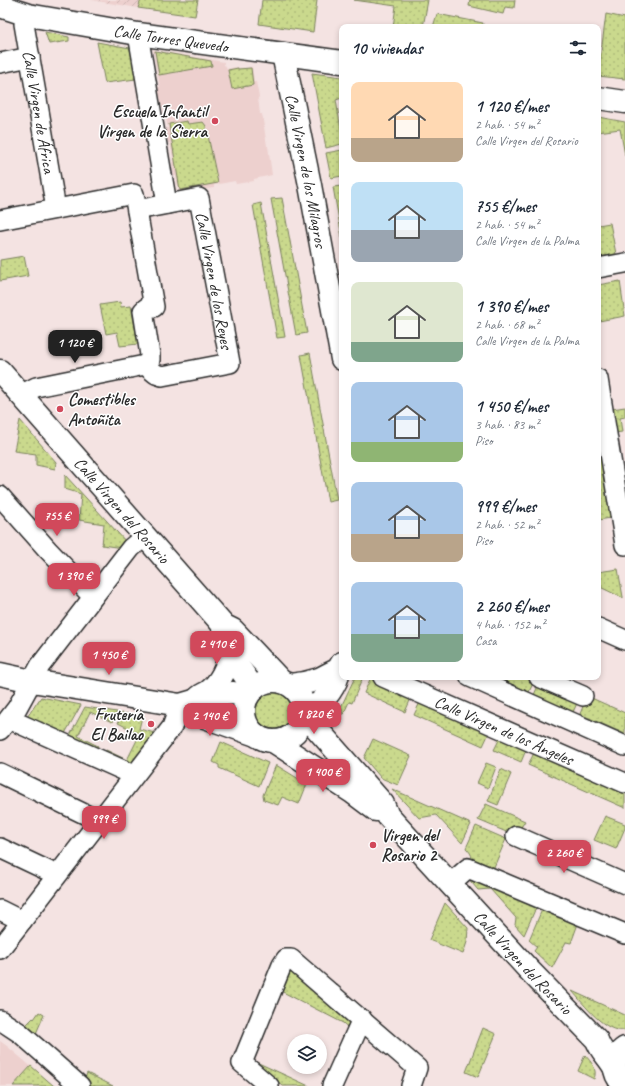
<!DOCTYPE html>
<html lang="es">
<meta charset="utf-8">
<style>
body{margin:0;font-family:Caveat,sans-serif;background:#f6f6f7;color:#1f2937;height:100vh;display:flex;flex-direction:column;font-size:15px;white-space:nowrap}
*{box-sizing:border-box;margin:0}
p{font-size:13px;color:#747a83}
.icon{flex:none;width:22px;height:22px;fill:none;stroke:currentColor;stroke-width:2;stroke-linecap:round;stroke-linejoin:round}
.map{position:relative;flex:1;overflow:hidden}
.drawer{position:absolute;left:339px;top:24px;width:262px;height:656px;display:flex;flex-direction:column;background:#fff;border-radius:8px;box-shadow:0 2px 6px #0003}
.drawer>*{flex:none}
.fabs{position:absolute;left:287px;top:1034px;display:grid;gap:8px}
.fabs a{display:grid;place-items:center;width:40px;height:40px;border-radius:50%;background:#fff;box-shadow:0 2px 6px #0003;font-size:20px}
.price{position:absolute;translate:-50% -34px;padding:0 9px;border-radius:8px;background:#d1495b;color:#fff;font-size:13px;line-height:26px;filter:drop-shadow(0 1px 2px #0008)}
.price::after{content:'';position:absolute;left:50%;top:24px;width:12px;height:9px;margin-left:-6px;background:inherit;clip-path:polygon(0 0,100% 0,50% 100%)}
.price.selected{background:#222;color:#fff}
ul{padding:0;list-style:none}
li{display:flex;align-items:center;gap:12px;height:100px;padding:0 12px}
li span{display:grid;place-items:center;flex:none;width:112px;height:80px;border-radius:8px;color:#555}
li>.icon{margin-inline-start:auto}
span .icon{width:48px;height:48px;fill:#fffc;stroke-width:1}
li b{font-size:17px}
h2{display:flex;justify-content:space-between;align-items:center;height:48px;padding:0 12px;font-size:17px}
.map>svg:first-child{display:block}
.built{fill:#edd0ce}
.industrial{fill:url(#industrial-furrows)}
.green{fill:url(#green-dots);stroke:#7a825c}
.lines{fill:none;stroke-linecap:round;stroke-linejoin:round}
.street-casing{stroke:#2b2b2b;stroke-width:22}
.secondary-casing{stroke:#2b2b2b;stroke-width:25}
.street{stroke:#fff;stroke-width:19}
.secondary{stroke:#fff;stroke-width:22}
.poi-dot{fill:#d1495b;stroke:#fff;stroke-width:1.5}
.labels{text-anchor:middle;stroke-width:3;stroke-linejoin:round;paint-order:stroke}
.street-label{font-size:17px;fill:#2b2b2b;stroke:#fff}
.poi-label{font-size:17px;font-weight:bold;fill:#2b2b2b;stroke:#fff;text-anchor:end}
</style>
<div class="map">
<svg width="625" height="1086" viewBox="0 0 625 1086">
<defs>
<pattern id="industrial-furrows" width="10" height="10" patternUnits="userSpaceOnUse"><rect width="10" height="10" fill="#edd0ce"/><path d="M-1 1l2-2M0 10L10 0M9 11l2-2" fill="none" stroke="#cbb3b1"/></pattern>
<pattern id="green-dots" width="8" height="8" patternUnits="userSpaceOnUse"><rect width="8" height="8" fill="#cad98d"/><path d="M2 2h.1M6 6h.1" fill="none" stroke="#aeba7a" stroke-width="1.8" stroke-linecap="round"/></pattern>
</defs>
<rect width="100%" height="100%" fill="#f4e3e2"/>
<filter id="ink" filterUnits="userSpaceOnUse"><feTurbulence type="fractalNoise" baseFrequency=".025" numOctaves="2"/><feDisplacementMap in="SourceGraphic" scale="8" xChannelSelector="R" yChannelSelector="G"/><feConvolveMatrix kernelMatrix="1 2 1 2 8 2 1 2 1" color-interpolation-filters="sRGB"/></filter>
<g filter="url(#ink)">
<path class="built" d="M 153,50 L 224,62 L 224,65 L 226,66 L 227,69 L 238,67 L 239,69 L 252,67 L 254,82 L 256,82 L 259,97 L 258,98 L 260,114 L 262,114 L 267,146 L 268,146 L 272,175 L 254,179 L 254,181 L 236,184 L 235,181 L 214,185 L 214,188 L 198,190 L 197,188 L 179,192 L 176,176 L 174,176 L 172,162 L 174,162 L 170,143 L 168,143 L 166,128 L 168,128 L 164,107 L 162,107 L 158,87 L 160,87 Z
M 0,1041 L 7,1046 L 54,1086 L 0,1086 Z"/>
<path class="industrial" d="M 91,0 L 141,0 L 138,8 Z"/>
<path class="green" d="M 141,0 L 198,0 L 195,16 L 138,8 Z
M 262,0 L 317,0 L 313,32 L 259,24 Z
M 354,0 L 428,0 L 423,27 L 393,27 L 396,6 Z
M 470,0 L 515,0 L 514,8 L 505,7 L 503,14 L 469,6 Z
M 437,14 L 483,23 L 482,27 L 433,27 Z
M 606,14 L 625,18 L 625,79 L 598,76 Z
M 45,32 L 69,37 L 69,41 L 49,44 Z
M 97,42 L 130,48 L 136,79 L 105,83 Z
M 155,51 L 211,61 L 212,66 L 159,75 Z
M 238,68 L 238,69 L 251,68 L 253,85 L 232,89 L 228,70 Z
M 312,73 L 342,77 L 342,98 L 336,100 L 342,136 L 342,144 L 326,148 Z
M 598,117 L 625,122 L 625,155 L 620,129 L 598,132 Z
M 187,121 L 188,124 L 203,122 L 206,126 L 218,183 L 180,190 L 169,124 Z
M 342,150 L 342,176 L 331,178 L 326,153 Z
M 342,186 L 342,237 L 333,187 Z
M 282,198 L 307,333 L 296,335 L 271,199 Z
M 261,203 L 285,337 L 277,338 L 253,205 Z
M 610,223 L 616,254 L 598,257 L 598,225 Z
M 24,256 L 28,276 L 0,281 L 0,260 Z
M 620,281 L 625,316 L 599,321 L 598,285 Z
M 120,302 L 121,307 L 131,306 L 138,344 L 120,346 L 117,332 L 106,334 L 100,305 Z
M 310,353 L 337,500 L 328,502 L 301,355 Z
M 625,407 L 625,417 L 620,418 L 622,432 L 615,433 L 612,409 Z
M 20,420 L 56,462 L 55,469 L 36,465 L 36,454 L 14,451 Z
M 598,452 L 600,452 L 611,518 L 598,520 Z
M 65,475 L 127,543 L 122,548 L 102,545 L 104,524 L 79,520 L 81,494 L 65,489 Z
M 618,569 L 623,597 L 623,598 L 598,586 L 598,572 Z
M 355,677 L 363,677 L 352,703 L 349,702 L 343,715 L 341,707 Z
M 371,677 L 412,696 L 405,712 L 364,693 Z
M 495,677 L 531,677 L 535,679 L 529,692 Z
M 540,681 L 579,699 L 573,712 L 534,695 Z
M253 710a21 21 0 1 1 42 0a21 21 0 1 1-42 0Z
M 587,696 L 625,713 L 625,734 L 580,714 Z
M 41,697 L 81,705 L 63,737 L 25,720 Z
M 421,700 L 490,731 L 483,746 L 414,715 Z
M 85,707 L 117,712 L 112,722 L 90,712 L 78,736 L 98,746 L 96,752 L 68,739 Z
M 122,713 L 142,717 L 139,729 L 159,734 L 134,769 L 103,756 L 106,750 L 127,760 L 140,734 L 118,723 Z
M 500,738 L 526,750 L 521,762 L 494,750 Z
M 373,739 L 411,756 L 398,785 L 381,778 L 364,758 Z
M 221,742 L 268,763 L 259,786 L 219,768 L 219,765 L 213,762 Z
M 534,753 L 625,792 L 625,808 L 528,765 Z
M 486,763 L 496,767 L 488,788 L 477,783 Z
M 276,765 L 307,784 L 299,804 L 282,797 L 278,805 L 264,800 L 263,795 Z
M 501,769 L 511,774 L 498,805 L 488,801 Z
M 392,789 L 471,824 L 462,843 L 436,815 L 419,818 Z
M 486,804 L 525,821 L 520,829 L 515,826 L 511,834 L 478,820 Z
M 605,816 L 625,824 L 625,828 L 616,849 L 594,840 Z
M 476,826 L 506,839 L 491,874 L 471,865 C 473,857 472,854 466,848 Z
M 467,877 L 538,903 L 524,935 L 515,925 L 516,918 L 490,889 L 478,890 Z
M 445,903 L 468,928 L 467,942 L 463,954 L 429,940 Z
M 544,905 L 579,921 L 571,943 L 566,942 L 552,968 L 534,951 L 537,947 L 529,940 Z
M 287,968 L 355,1024 L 351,1030 L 343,1023 L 279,990 Z
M 572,991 L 625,1015 L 625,1030 C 605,1034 584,1004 572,991 Z
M 39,1012 L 44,1015 L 34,1038 L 23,1028 L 33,1018 L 34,1019 Z
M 483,1028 L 496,1034 L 478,1077 L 466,1072 Z
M 585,1055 C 591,1062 598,1069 594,1079 L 578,1071 Z
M 254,1061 L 309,1086 L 283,1086 Z
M 31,1066 L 54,1086 L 13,1086 Z
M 87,1073 L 113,1086 L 89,1086 L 84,1081 Z"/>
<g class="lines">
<defs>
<g id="street">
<path id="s1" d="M 28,15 L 24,24 L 56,209"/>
<path d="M 138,34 L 167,204"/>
<path d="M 0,63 L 30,57"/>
<path id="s2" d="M 137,210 L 199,198 L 230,363 L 162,376 L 156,374 L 145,365"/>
<path d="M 0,220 L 134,194 L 154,307 L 146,308 L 143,311 L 150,355 L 150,360 L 145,365"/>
<path d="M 598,268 L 625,263"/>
<path d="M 598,379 L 625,545"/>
<path d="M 22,396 L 28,391 L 36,387 L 145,365"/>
<path d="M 0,496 L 48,550 L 93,597"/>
<path d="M 598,628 L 625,640"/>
<path id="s3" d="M 383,677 L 625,783"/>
<path d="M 470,677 L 625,746"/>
<path d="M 539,677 L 583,696"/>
<path d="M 9,719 L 134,775"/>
<path d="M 0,730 L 17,708 L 40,666 L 131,548 L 145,536"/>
<path d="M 0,773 L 99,821"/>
<path d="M 516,836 L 625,884"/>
<path d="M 0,848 L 57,875"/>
<path d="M 451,883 L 468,868 L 625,934"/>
<path d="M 0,910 L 22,921 L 172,727 L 180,705"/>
<path d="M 0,949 L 22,921"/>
<path d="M 0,1020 L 20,1033 L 80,1086"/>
<path d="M 269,1086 L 242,1063 L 282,965 L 286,959 L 291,959 L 417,1068 L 411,1086"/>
<path d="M 332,1086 L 362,1019"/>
</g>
<g id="secondary">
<path id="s4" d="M 0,6 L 28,15 L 138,34 L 342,62"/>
<path id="s5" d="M 283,54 L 310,185 L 342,359"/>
<path d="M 598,98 L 625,102"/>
<path id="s6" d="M 0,371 L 223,625 L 233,630 L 282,682"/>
<path d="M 223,625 L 224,637 L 229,653 L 254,689"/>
<path d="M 0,674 L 32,681 L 180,705 L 199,715 L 256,735"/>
<circle cx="274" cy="711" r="30"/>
<path d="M 290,685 C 300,684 310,682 319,679 C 326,676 331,672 338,670"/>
<path d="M 197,699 C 201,695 203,694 208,692 C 220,683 228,667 229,653"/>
<path d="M 180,705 L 204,698 L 232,693 L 248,695"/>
<path d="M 304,711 C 320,705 329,696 336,681 C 339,674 337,670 342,663"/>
<path id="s7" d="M 304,714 L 383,804 L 388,816 L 529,970 L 597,1040 C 600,1051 610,1058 615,1069"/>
<path d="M 273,741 L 352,792 L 376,810"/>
<path d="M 625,1048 C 611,1057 612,1076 625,1085"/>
</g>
</defs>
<use href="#street" class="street-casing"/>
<use href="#secondary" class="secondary-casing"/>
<use href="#street" class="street"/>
<use href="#secondary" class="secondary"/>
</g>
</g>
<g class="poi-dot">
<circle cx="215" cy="121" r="4"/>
<circle cx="60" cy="409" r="4"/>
<circle cx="151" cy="724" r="4"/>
<circle cx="373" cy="845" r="4"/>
</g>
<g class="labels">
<g class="street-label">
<text dy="6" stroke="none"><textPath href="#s4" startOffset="174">Calle Torres Quevedo</textPath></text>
<text dy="6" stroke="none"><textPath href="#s1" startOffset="99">Calle Virgen de África</textPath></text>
<text dy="6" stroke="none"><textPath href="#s5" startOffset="119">Calle Virgen de los Milagros</textPath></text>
<text dy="6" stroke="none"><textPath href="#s2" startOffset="147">Calle Virgen de los Reyes</textPath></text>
<text dy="6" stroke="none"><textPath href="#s6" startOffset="185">Calle Virgen del Rosario</textPath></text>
<text dy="6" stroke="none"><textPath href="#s3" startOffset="132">Calle Virgen de los Ángeles</textPath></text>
<text dy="6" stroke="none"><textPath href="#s7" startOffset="332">Calle Virgen del Rosario</textPath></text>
</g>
<g class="poi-label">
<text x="207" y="117">Escuela Infantil<tspan x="207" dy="20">Virgen de la Sierra</tspan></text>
<text x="68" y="405" text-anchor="start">Comestibles<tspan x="68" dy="20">Antoñita</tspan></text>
<text x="143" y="720">Frutería<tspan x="143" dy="20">El Bailao</tspan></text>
<text x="381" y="841" text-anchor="start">Virgen del<tspan x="381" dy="20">Rosario 2</tspan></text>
</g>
</g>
</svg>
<div class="fabs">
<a><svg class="icon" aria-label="layers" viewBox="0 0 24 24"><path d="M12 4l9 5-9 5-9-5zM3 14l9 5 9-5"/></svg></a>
</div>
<b class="price selected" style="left:75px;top:364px">1 120 €</b>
<b class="price" style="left:57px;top:537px">755 €</b>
<b class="price" style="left:74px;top:597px">1 390 €</b>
<b class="price" style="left:217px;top:665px">2 410 €</b>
<b class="price" style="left:109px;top:676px">1 450 €</b>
<b class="price" style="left:314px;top:735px">1 820 €</b>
<b class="price" style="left:210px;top:737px">2 140 €</b>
<b class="price" style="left:323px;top:793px">1 400 €</b>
<b class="price" style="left:104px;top:840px">999 €</b>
<b class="price" style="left:564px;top:874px">2 260 €</b>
<section class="drawer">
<h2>10 viviendas<svg class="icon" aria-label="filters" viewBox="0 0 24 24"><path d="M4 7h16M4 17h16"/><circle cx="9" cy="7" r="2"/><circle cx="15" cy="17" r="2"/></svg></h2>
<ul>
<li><span style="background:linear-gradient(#ffd9b3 70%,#b9a48a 0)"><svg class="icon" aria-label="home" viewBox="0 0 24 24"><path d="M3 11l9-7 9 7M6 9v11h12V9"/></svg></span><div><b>1 120 €/mes</b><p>2 hab. · 54 m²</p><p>Calle Virgen del Rosario</p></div></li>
<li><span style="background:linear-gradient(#bfe0f5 60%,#9aa5b1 0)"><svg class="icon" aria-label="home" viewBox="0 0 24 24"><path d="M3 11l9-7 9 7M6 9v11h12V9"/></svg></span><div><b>755 €/mes</b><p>2 hab. · 54 m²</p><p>Calle Virgen de la Palma</p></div></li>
<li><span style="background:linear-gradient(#dfe7d0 75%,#7fa58c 0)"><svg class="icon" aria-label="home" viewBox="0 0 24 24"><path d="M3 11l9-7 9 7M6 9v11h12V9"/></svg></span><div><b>1 390 €/mes</b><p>2 hab. · 68 m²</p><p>Calle Virgen de la Palma</p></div></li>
<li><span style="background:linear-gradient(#a9c7e8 75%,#8fb573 0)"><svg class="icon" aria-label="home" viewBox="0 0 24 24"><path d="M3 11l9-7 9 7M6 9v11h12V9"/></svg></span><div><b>1 450 €/mes</b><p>3 hab. · 83 m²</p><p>Piso</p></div></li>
<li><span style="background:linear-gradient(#a9c7e8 65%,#b9a48a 0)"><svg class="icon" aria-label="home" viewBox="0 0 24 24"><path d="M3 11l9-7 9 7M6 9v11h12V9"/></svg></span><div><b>999 €/mes</b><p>2 hab. · 52 m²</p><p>Piso</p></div></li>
<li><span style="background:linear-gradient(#a9c7e8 65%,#7fa58c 0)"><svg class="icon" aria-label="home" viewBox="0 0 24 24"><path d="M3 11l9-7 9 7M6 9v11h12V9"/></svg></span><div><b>2 260 €/mes</b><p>4 hab. · 152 m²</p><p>Casa</p></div></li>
</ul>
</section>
</div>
